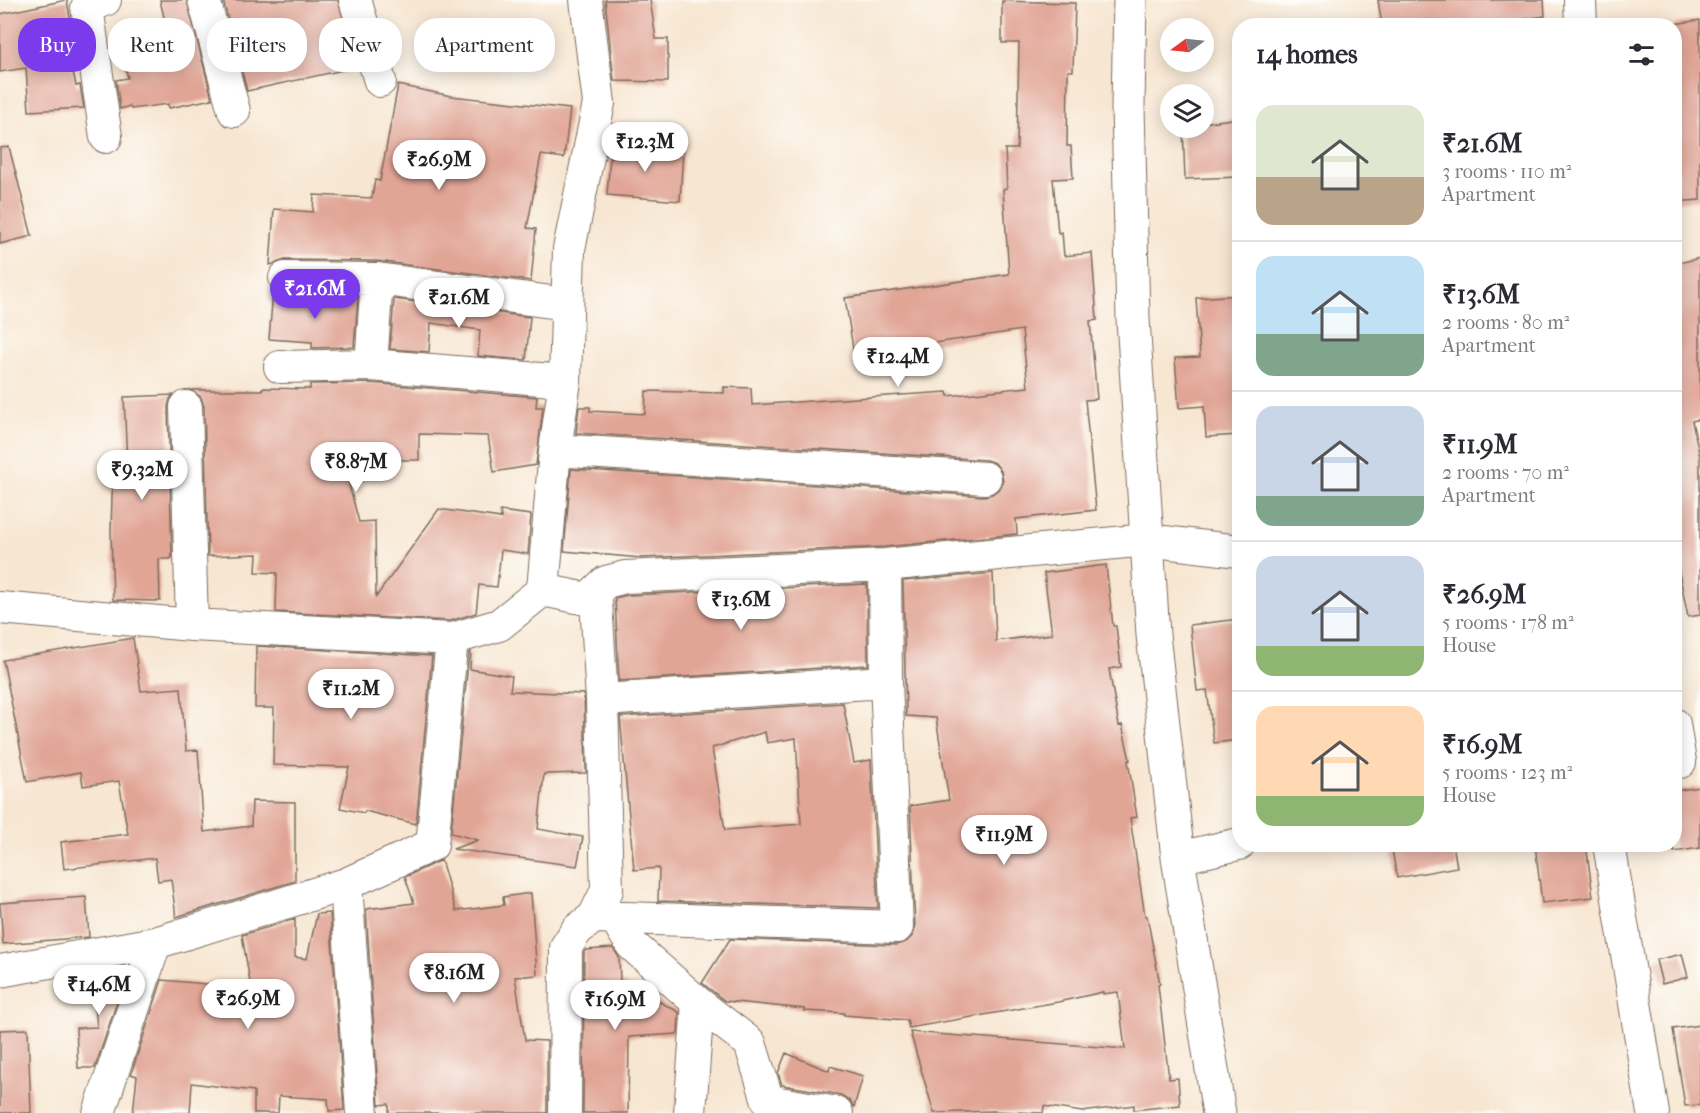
<!DOCTYPE html>
<meta charset="utf-8">
<style>
body{margin:0;font-family:"IM FELL French Canon",serif;background:#f7f7f7;color:#2b2b33;height:100vh;display:flex;flex-direction:column;font-size:22px;white-space:nowrap}
*{box-sizing:border-box;margin:0}
p{font-size:20px;color:#7c7c81}
.icon{flex:none;width:33px;height:33px;fill:none;stroke:currentColor;stroke-width:2;stroke-linecap:round;stroke-linejoin:round}
.map{position:relative;flex:1;overflow:hidden}
.drawer{position:absolute;left:1232px;top:18px;width:450px;height:834px;display:flex;flex-direction:column;background:#fff;border-radius:24px;box-shadow:0 3px 15px #0003}
.drawer>*{flex:none}
.guide{position:absolute;left:18px;top:18px;width:570px;height:54px;display:flex;gap:12px}
.needle{width:39px;rotate:255deg}
.controls{position:absolute;left:1160px;top:18px;display:grid;gap:12px}
.controls a{display:grid;place-items:center;width:54px;height:54px;border-radius:50%;background:#fff;box-shadow:0 3px 15px #0003;font-size:30px}
.price{position:absolute;translate:-50% -51px;padding:0 14px;border-radius:21px;background:#fff;color:#222;font-size:20px;line-height:39px;filter:drop-shadow(0 2px 3px #0008)}
.price::after{content:'';position:absolute;left:50%;top:36px;width:18px;height:14px;margin-left:-9px;background:inherit;clip-path:polygon(0 0,100% 0,50% 100%)}
.price.on{background:#7c3aed;color:#fff}
ul{padding:0;list-style:none}
li{display:flex;align-items:center;gap:18px;height:150px;padding:0 24px}
li+li{border-top:2px solid #e1e1e2}
li span{display:grid;place-items:center;flex:none;width:168px;height:120px;border-radius:18px;color:#555}
li>.icon{margin-inline-start:auto}
span .icon{width:72px;height:72px;fill:#fffc;stroke-width:1}
li b{font-size:26px}
h2{display:flex;justify-content:space-between;align-items:center;height:72px;padding:0 24px;font-size:26px}
.chip{padding:0 21px;border-radius:24px;background:#fff;box-shadow:0 3px 15px #0003;font-size:21px;line-height:54px}
.chip.on{background:#7c3aed;color:#fff}
.map>svg:first-child{display:block}
.building{fill:#e1a596;fill-rule:evenodd}
.lines{fill:none;stroke-linecap:round;stroke-linejoin:round}
.street-casing{stroke:#7d6c5d;stroke-width:34}
.secondary-casing{stroke:#7d6c5d;stroke-width:35}
.street{stroke:#fff;stroke-width:32}
.secondary{stroke:#fff;stroke-width:33}
</style>
<div class="map">
<svg width="1700" height="1113" viewBox="0 0 1700 1113">
<rect width="100%" height="100%" fill="#fdfcf7"/>
<filter id="ink" filterUnits="userSpaceOnUse"><feTurbulence type="fractalNoise" baseFrequency=".0167" numOctaves="2"/><feDisplacementMap in="SourceGraphic" scale="12" xChannelSelector="R" yChannelSelector="G"/><feConvolveMatrix kernelMatrix="1 2 1 2 8 2 1 2 1" color-interpolation-filters="sRGB"/></filter>
<filter id="wash" filterUnits="userSpaceOnUse"><feTurbulence type="fractalNoise" baseFrequency=".008" numOctaves="4" result="noise"/><feDisplacementMap in="SourceGraphic" scale="24" xChannelSelector="R" yChannelSelector="G"/><feGaussianBlur stdDeviation="1.35" result="paint"/><feColorMatrix in="noise" values="0 0 0 0 0 0 0 0 0 0 0 0 0 0 0 0 0 1.4 0 .05"/><feComposite in="paint" operator="in"/></filter>
<g filter="url(#wash)">
<rect width="100%" height="100%" fill="#f7e6d1"/>
<g id="blocks">
<path class="building" d="M 67,0 L 71,24 L 64,26 L 76,86 L 80,85 L 84,108 L 29,111 L 26,68 L 0,72 L 0,14 Z
M 160,0 L 187,0 L 212,99 L 169,108 L 168,104 L 131,109 L 130,106 L 120,109 L 116,80 L 128,78 L 118,37 L 166,26 Z
M 223,0 L 338,0 L 357,67 L 247,91 Z
M 605,0 L 650,0 L 656,39 L 668,39 L 668,82 L 614,81 Z
M 1378,0 L 1544,0 L 1545,16 L 1475,26 L 1382,26 Z
M 1002,1 L 1075,3 L 1073,71 L 1068,71 L 1067,146 L 1071,146 L 1073,178 L 1053,179 L 1058,233 L 1062,232 L 1064,256 L 1092,253 L 1097,320 L 1090,321 L 1097,399 L 1085,400 L 1096,510 L 1016,519 L 1017,534 L 884,547 L 641,558 L 564,551 L 571,469 L 984,496 L 992,494 L 1000,488 L 1003,480 L 1001,471 L 995,463 L 986,460 L 576,433 L 579,407 L 590,407 L 590,411 L 645,414 L 646,391 L 724,393 L 724,387 L 751,388 L 752,405 L 947,392 L 948,396 L 1028,387 L 1022,330 L 854,355 L 845,298 L 1009,274 L 1003,189 L 1007,188 L 1005,149 L 1017,149 L 1019,43 L 1002,43 Z
M 1700,20 L 1700,200 L 1674,202 L 1674,24 Z
M 398,85 L 451,96 L 570,109 L 564,158 L 541,155 L 527,228 L 536,229 L 531,281 L 377,261 L 285,260 L 270,265 L 274,209 L 313,212 L 314,195 L 372,198 L 375,180 L 380,181 Z
M 1239,118 L 1239,177 L 1185,179 L 1183,128 L 1203,128 L 1203,123 Z
M 611,144 L 683,150 L 680,201 L 607,195 Z
M 9,147 L 32,236 L 0,244 L 0,148 Z
M 1700,258 L 1700,419 L 1692,421 L 1700,457 L 1700,615 L 1688,617 L 1674,548 L 1674,264 Z
M 273,291 L 285,296 L 358,297 L 354,347 L 312,348 L 312,342 L 269,339 Z
M 1239,295 L 1239,435 L 1206,437 L 1204,406 L 1179,408 L 1175,358 L 1200,357 L 1196,298 Z
M 394,299 L 530,317 L 526,360 L 478,356 L 480,330 L 431,323 L 429,352 L 390,349 Z
M 370,383 L 537,397 L 536,407 L 543,407 L 536,465 L 494,472 L 488,436 L 419,434 L 419,460 L 367,460 L 366,464 L 342,458 L 359,522 L 375,521 L 376,597 L 439,509 L 501,518 L 500,511 L 531,515 L 528,554 L 501,550 L 497,587 L 479,585 L 476,613 L 450,621 L 276,612 L 277,573 L 256,572 L 257,554 L 208,556 L 204,406 L 201,397 L 190,390 L 262,390 L 262,388 L 310,389 L 310,384 Z
M 173,395 L 170,399 L 168,407 L 172,557 L 170,559 L 159,559 L 160,601 L 113,600 L 111,531 L 113,463 L 127,463 L 124,397 Z
M 1106,565 L 1113,626 L 1116,626 L 1121,667 L 1109,669 L 1119,726 L 1122,725 L 1130,760 L 1128,761 L 1137,817 L 1130,818 L 1145,916 L 1147,916 L 1160,984 L 1158,985 L 1169,1079 L 1178,1078 L 1180,1105 L 1134,1110 L 1134,1105 L 1082,1112 L 1044,1106 L 1043,1113 L 992,1111 L 934,1113 L 910,1032 L 1125,1049 L 1118,992 L 1103,994 L 1103,992 L 1058,1002 L 909,1028 L 907,1020 L 844,1015 L 844,1013 L 804,1011 L 805,1009 L 725,1001 L 702,983 L 730,939 L 896,945 L 906,942 L 913,935 L 915,926 L 910,806 L 949,800 L 936,718 L 906,716 L 903,581 L 993,573 L 996,641 L 1052,634 L 1044,573 Z
M 867,584 L 868,665 L 619,681 L 615,598 L 628,595 Z
M 1239,619 L 1239,740 L 1214,743 L 1207,690 L 1197,691 L 1190,625 Z
M 133,638 L 141,691 L 181,688 L 186,751 L 198,750 L 204,832 L 251,826 L 252,801 L 295,802 L 295,881 L 176,917 L 171,879 L 158,881 L 155,858 L 64,869 L 61,842 L 128,834 L 119,781 L 83,786 L 81,772 L 27,782 L 3,660 Z
M 256,646 L 432,656 L 416,824 L 365,811 L 364,813 L 340,808 L 349,767 L 273,765 L 274,708 L 255,708 Z
M 471,652 L 470,669 L 512,676 L 510,691 L 584,694 L 586,773 L 544,774 L 538,829 L 583,837 L 577,866 L 453,849 L 478,840 L 451,833 L 469,653 Z
M 843,703 L 854,763 L 871,760 L 878,908 L 658,901 L 659,868 L 634,870 L 620,717 ZM 765,732 L 767,743 L 796,738 L 801,824 L 725,830 L 712,748 Z
M 1700,787 L 1700,848 L 1674,852 L 1674,791 Z
M 1391,844 L 1453,844 L 1457,867 L 1397,878 Z
M 1535,844 L 1586,844 L 1593,897 L 1542,903 Z
M 441,860 L 456,911 L 504,905 L 503,897 L 531,893 L 537,975 L 515,977 L 525,1040 L 547,1041 L 547,1113 L 389,1113 L 389,1104 L 379,1105 L 366,909 L 414,903 L 405,877 Z
M 86,897 L 89,937 L 3,944 L 0,903 Z
M 330,913 L 344,1110 L 329,1111 L 328,1099 L 279,1096 L 278,1113 L 254,1113 L 254,1091 L 192,1083 L 190,1113 L 133,1113 L 137,1076 L 131,1074 L 162,980 L 251,988 L 242,935 L 295,919 L 295,957 L 307,959 L 317,914 Z
M 613,948 L 619,957 L 620,981 L 679,1012 L 678,1034 L 629,1037 L 628,1113 L 583,1113 L 584,952 L 586,950 Z
M 1682,954 L 1688,977 L 1662,984 L 1656,960 Z
M 122,967 L 123,977 L 125,977 L 95,1068 L 78,1068 L 76,1028 L 97,1027 L 92,973 Z
M 1700,1025 L 1700,1105 L 1685,1106 L 1673,1029 Z
M 28,1029 L 31,1113 L 0,1113 L 0,1030 Z
M 786,1053 L 829,1071 L 830,1066 L 863,1076 L 854,1107 L 849,1100 L 841,1095 L 782,1085 L 778,1073 Z"/>
</g>
</g>
<g filter="url(#ink)">
<use href="#blocks" fill-opacity="0" stroke="#7d6c5d" stroke-width="1.5"/>
<g class="lines">
<defs>
<path id="street" d="M 105,0 L 87,7 L 106,137
M 204,0 L 234,111
M 355,0 L 380,81
M 586,0 L 599,103 L 569,249 L 565,381 L 555,450 L 543,590 L 596,601
M 1580,0 L 1581,26
M 285,278 L 377,279 L 567,304
M 371,365 L 377,279
M 280,367 L 371,365 L 565,381
M 186,407 L 192,625
M 555,450 L 985,478
M 0,608 L 192,625 L 452,639
M 602,700 L 886,682
M 1674,724 L 1680,762
M 1609,844 L 1653,1113
M 1178,858 L 1239,844
M 346,884 L 362,1113
M 594,917 L 897,927 L 886,682 L 885,565
M 616,919 L 632,945 L 698,1003 L 750,1043 L 768,1101 L 837,1113
M 0,971 L 155,943
M 99,1113 L 155,943 L 346,884 L 432,845 L 452,639 L 499,625 L 543,590
M 565,1113 L 566,947 L 577,930 L 594,917 L 607,890 L 602,700 L 596,601 L 596,591 L 606,582 L 625,577 L 885,565 L 1147,540 L 1239,551
M 690,1113 L 698,1003"/>
<path id="secondary" d="M 1130,0 L 1128,106 L 1133,319 L 1153,635 L 1178,858 L 1219,1113"/>
</defs>
<use href="#street" class="street-casing"/>
<use href="#secondary" class="secondary-casing"/>
<use href="#street" class="street"/>
<use href="#secondary" class="secondary"/>
</g>
</g>
</svg>
<div class="controls">
<a><svg class="needle" viewBox="-14 -14 28 28"><path d="M0-13l5 13h-10z" fill="#e53935"/><path d="M0 13l5-13h-10z" fill="#7c7c81"/></svg></a>
<a><svg class="icon" aria-label="layers" viewBox="0 0 24 24"><path d="M12 4l9 5-9 5-9-5zM3 14l9 5 9-5"/></svg></a>
</div>
<b class="price" style="left:645px;top:173px">₹12.3M</b>
<b class="price" style="left:439px;top:191px">₹26.9M</b>
<b class="price on" style="left:315px;top:320px">₹21.6M</b>
<b class="price" style="left:459px;top:329px">₹21.6M</b>
<b class="price" style="left:898px;top:388px">₹12.4M</b>
<b class="price" style="left:356px;top:493px">₹8.87M</b>
<b class="price" style="left:142px;top:501px">₹9.32M</b>
<b class="price" style="left:741px;top:631px">₹13.6M</b>
<b class="price" style="left:351px;top:720px">₹11.2M</b>
<b class="price" style="left:1004px;top:866px">₹11.9M</b>
<b class="price" style="left:454px;top:1004px">₹8.16M</b>
<b class="price" style="left:99px;top:1016px">₹14.6M</b>
<b class="price" style="left:248px;top:1030px">₹26.9M</b>
<b class="price" style="left:615px;top:1031px">₹16.9M</b>
<div class="guide">
<a class="chip on">Buy</a>
<a class="chip">Rent</a>
<a class="chip">Filters</a>
<a class="chip">New</a>
<a class="chip">Apartment</a>
</div>
<section class="drawer">
<h2>14 homes<svg class="icon" aria-label="filters" viewBox="0 0 24 24"><path d="M4 7h16M4 17h16"/><circle cx="9" cy="7" r="2"/><circle cx="15" cy="17" r="2"/></svg></h2>
<ul>
<li><span style="background:linear-gradient(#dfe7d0 60%,#b9a48a 0)"><svg class="icon" aria-label="home" viewBox="0 0 24 24"><path d="M3 11l9-7 9 7M6 9v11h12V9"/></svg></span><div><b>₹21.6M</b><p>3 rooms · 110 m²</p><p>Apartment</p></div></li>
<li><span style="background:linear-gradient(#bfe0f5 65%,#7fa58c 0)"><svg class="icon" aria-label="home" viewBox="0 0 24 24"><path d="M3 11l9-7 9 7M6 9v11h12V9"/></svg></span><div><b>₹13.6M</b><p>2 rooms · 80 m²</p><p>Apartment</p></div></li>
<li><span style="background:linear-gradient(#c9d6e8 75%,#7fa58c 0)"><svg class="icon" aria-label="home" viewBox="0 0 24 24"><path d="M3 11l9-7 9 7M6 9v11h12V9"/></svg></span><div><b>₹11.9M</b><p>2 rooms · 70 m²</p><p>Apartment</p></div></li>
<li><span style="background:linear-gradient(#c9d6e8 75%,#8fb573 0)"><svg class="icon" aria-label="home" viewBox="0 0 24 24"><path d="M3 11l9-7 9 7M6 9v11h12V9"/></svg></span><div><b>₹26.9M</b><p>5 rooms · 178 m²</p><p>House</p></div></li>
<li><span style="background:linear-gradient(#ffd9b3 75%,#8fb573 0)"><svg class="icon" aria-label="home" viewBox="0 0 24 24"><path d="M3 11l9-7 9 7M6 9v11h12V9"/></svg></span><div><b>₹16.9M</b><p>5 rooms · 123 m²</p><p>House</p></div></li>
</ul>
</section>
</div>
